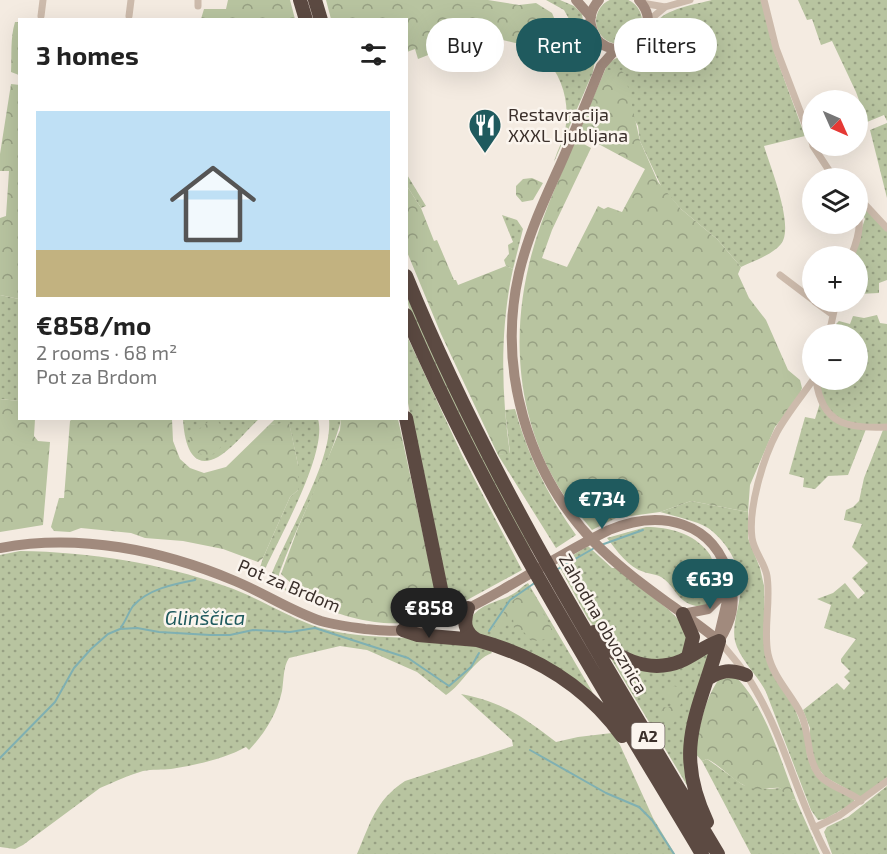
<!DOCTYPE html>
<meta charset="utf-8">
<style>
body{margin:0;font-family:"Exo 2",sans-serif;background:#f6f6f6;color:#222;height:100vh;display:flex;flex-direction:column;font-size:22px;white-space:nowrap}
*{box-sizing:border-box;margin:0}
p{font-size:20px;color:#767676}
.icon{flex:none;width:33px;height:33px;fill:none;stroke:currentColor;stroke-width:2;stroke-linecap:round;stroke-linejoin:round}
.map{position:relative;flex:1;overflow:hidden}
.details{position:absolute;left:18px;top:18px;width:390px;height:402px;display:flex;flex-direction:column;background:#fff;border-radius:0px;box-shadow:0 6px 24px #0002}
.details>*{flex:none}
.hud{position:absolute;left:426px;top:18px;width:370px;height:54px;display:flex;gap:12px}
.needle{width:39px;rotate:135deg}
.tools{position:absolute;left:802px;top:90px;display:grid;gap:12px}
.tools a{display:grid;place-items:center;width:66px;height:66px;border-radius:50%;background:#fff;box-shadow:0 6px 24px #0002;font-size:30px}
.price{position:absolute;translate:-50% -51px;padding:0 14px;border-radius:21px;background:#1f5a5e;color:#fff;font-size:20px;line-height:39px;filter:drop-shadow(0 2px 3px #0008)}
.price::after{content:'';position:absolute;left:50%;top:36px;width:18px;height:14px;margin-left:-9px;background:inherit;clip-path:polygon(0 0,100% 0,50% 100%)}
.price.current{background:#222;color:#fff}
ul{padding:0;list-style:none}
li{display:grid;align-content:center;gap:12px;height:318px;padding:0 18px}
li span{display:grid;place-items:center;height:186px;border-radius:0px;color:#555}
li>.icon{margin-inline-start:auto}
span .icon{width:108px;height:108px;fill:#fffc;stroke-width:1}
li b{font-size:26px}
h2{display:flex;justify-content:space-between;align-items:center;height:72px;padding:0 18px;font-size:26px}
.tag{padding:0 21px;border-radius:27px;background:#fff;box-shadow:0 6px 24px #0002;font-size:21px;line-height:54px}
.tag.current{background:#1f5a5e;color:#fff}
.map>svg:first-child{display:block}
.grass{fill:url(#grass-dots)}
.forest{fill:url(#forest-crowns)}
.lines{fill:none;stroke-linecap:round;stroke-linejoin:round}
.stream{stroke:#7fb0b2;stroke-width:2}
.street{stroke:#cdbbac;stroke-width:7}
.secondary{stroke:#a18a7d;stroke-width:10}
.highway{stroke:#5c4a42;stroke-width:14}
.labels{text-anchor:middle;stroke-width:5;stroke-linejoin:round;paint-order:stroke}
.shield{fill:#fbf5ee;stroke:#756b66;stroke-width:1.5}
.shield-label{font-size:16px;font-weight:bold;fill:#3b302b}
.poi-label{font-size:18px;fill:#3b302b;stroke:#fbf5ee;text-anchor:start}
.street-label{font-size:18px;fill:#3b302b;stroke:#fbf5ee}
.water-label{font-size:20px;font-style:italic;fill:#1f5a5e;stroke:#fbf5ee}
</style>
<div class="map">
<svg width="887" height="854" viewBox="0 0 887 854">
<defs>
<pattern id="grass-dots" width="8" height="8" patternUnits="userSpaceOnUse" patternTransform="scale(1.5)"><rect width="8" height="8" fill="#b8c4a0"/><path d="M2 2h.1M6 6h.1" fill="none" stroke="#97a083" stroke-width="1.8" stroke-linecap="round"/></pattern>
<pattern id="forest-crowns" width="20" height="18" patternUnits="userSpaceOnUse" patternTransform="scale(1.5)"><rect width="20" height="18" fill="#b8c4a0"/><path d="M2 6a3 3 0 1 1 6 0M12 15a3 3 0 1 1 6 0" fill="none" stroke="#97a083"/></pattern>
</defs>
<rect width="100%" height="100%" fill="#f4ebe1"/>
<path class="grass" d="M596 21a23 23 0 1 1 46 0a23 23 0 1 1-46 0Z
M 546,0 L 560,0 L 574,6 L 582,14 L 585,33 L 596,54 L 593,72 L 554,162 C 556,154 561,144 564,135 C 571,107 564,77 543,56 L 565,29 L 569,19 L 564,10 Z
M 712,0 L 761,0 L 775,54 L 805,136 L 764,146 C 770,166 795,227 781,244 C 772,255 753,261 741,267 L 717,239 L 681,209 L 662,188 L 640,141 L 638,126 L 605,70 C 611,54 627,58 639,50 C 650,42 650,33 656,23 C 664,9 697,4 712,0 Z
M 798,0 L 887,0 L 887,121 L 884,115 L 867,122 L 856,92 L 832,41 L 821,45 L 812,19 L 807,20 Z
M 887,123 L 887,198 L 870,130 Z
M 406,173 L 426,206 L 421,208 L 407,186 Z
M 858,199 L 887,231 L 887,280 L 879,283 L 879,293 L 858,294 L 858,256 L 852,256 L 865,219 L 858,206 Z
M 502,215 L 517,220 L 523,229 L 513,269 L 506,266 L 504,260 L 509,254 L 508,245 L 513,242 Z
M 406,292 L 463,419 L 531,549 L 528,551 C 497,494 469,435 440,377 C 430,355 407,315 406,292 Z
M 0,295 L 19,299 L 19,401 L 0,399 Z
M 877,315 L 880,323 L 887,324 L 887,425 C 849,425 824,423 819,380 L 858,380 L 858,334 L 832,334 L 834,326 L 839,321 L 850,324 L 853,316 L 864,318 Z
M 407,336 L 462,455 L 522,570 L 458,605 L 453,603 L 446,595 L 407,398 Z
M 820,403 L 830,418 L 866,429 L 848,475 L 828,476 L 815,489 L 803,487 L 804,478 L 789,474 L 805,417 L 815,419 Z
M 515,409 C 528,456 548,496 576,535 L 556,548 L 498,455 L 510,453 L 505,410 Z
M 183,419 L 259,419 C 247,430 231,450 218,457 C 189,473 184,437 183,419 Z
M 275,419 L 318,419 C 328,454 277,541 262,576 L 257,577 L 263,558 L 290,497 L 298,490 L 298,465 L 289,423 L 269,425 Z
M 329,419 L 341,419 L 340,424 C 325,476 297,523 279,574 L 279,582 L 285,587 L 287,591 L 275,586 L 269,581 C 284,538 333,463 329,419 Z
M 887,429 L 887,780 L 861,797 L 825,777 L 816,765 L 810,746 L 810,728 L 803,710 L 837,683 L 844,690 L 850,683 L 844,677 L 850,671 L 841,662 L 841,659 L 856,639 L 824,628 L 831,605 L 817,599 L 833,593 L 845,583 L 858,599 L 865,593 L 852,578 L 868,563 L 852,547 L 862,524 L 844,520 L 846,510 L 853,507 L 859,501 L 864,478 L 883,430 Z
M 691,501 L 748,512 L 748,538 L 760,568 L 764,586 L 766,657 L 793,704 L 806,738 L 807,755 L 812,769 L 854,799 L 854,803 L 825,819 L 818,820 L 811,810 L 766,692 C 758,676 739,658 735,641 C 732,627 738,610 740,596 C 744,571 729,543 708,528 C 697,521 674,516 660,512 Z
M 646,527 C 669,527 693,533 708,552 C 719,566 723,611 696,606 C 676,602 676,586 661,577 C 656,574 650,574 644,572 C 628,567 617,551 607,538 Z
M 588,546 L 612,568 L 616,568 L 669,610 L 687,628 L 687,652 L 671,661 L 633,658 L 603,638 L 588,619 L 558,564 Z
M 20,551 C 91,552 159,563 225,586 C 258,597 288,618 321,628 C 352,637 384,637 416,638 C 440,640 464,644 488,647 L 492,653 C 473,660 463,684 446,695 L 417,672 L 367,650 L 340,646 L 289,658 C 283,667 284,679 282,691 C 277,714 265,733 249,750 L 246,747 C 224,759 196,765 171,769 C 162,770 152,769 143,771 C 129,775 114,782 100,788 L 23,845 L 15,849 L 0,847 L 0,555 Z
M 528,583 L 593,693 C 560,664 521,651 481,635 L 474,631 L 470,622 C 475,604 500,602 513,594 C 519,591 522,586 528,583 Z
M 710,648 L 688,787 L 610,657 L 637,666 Z
M 461,694 C 503,702 523,717 556,742 L 578,737 L 612,733 L 620,745 L 653,818 L 675,854 L 357,854 C 371,822 375,801 405,781 L 513,746 L 512,740 Z
M 707,759 L 743,785 L 769,789 L 780,788 L 793,800 L 796,800 L 820,854 L 751,854 L 702,761 Z
M 887,786 L 887,854 L 832,854 L 824,832 L 827,827 L 848,817 Z"/>
<path class="forest" d="M 228,0 L 290,0 L 295,19 L 201,19 L 204,9 L 226,9 Z
M 326,0 L 488,0 L 519,5 L 536,3 L 552,13 L 555,20 L 548,31 L 528,46 L 473,33 L 470,42 L 461,42 L 418,59 L 415,49 L 407,52 L 406,20 L 331,19 Z
M 15,22 L 19,22 L 19,75 L 11,72 C 12,55 10,39 15,22 Z
M 605,70 L 620,70 L 625,74 L 640,141 L 658,182 L 681,209 L 717,239 L 741,267 L 738,274 L 749,298 L 766,320 L 788,370 L 800,380 L 802,388 L 798,399 L 775,427 L 750,485 L 748,512 L 691,501 L 660,512 L 616,518 L 592,530 C 579,514 564,498 554,479 C 510,399 511,308 541,224 C 551,196 563,170 574,143 L 582,143 L 591,148 L 552,230 L 542,258 L 567,267 L 598,206 L 604,209 L 608,207 L 622,212 L 645,169 L 578,133 Z
M 11,84 L 20,85 L 19,299 L 0,295 L 0,218 L 6,216 L 9,171 L 0,171 L 0,154 Z
M 532,178 L 543,183 L 533,200 L 522,202 L 516,195 L 516,186 L 523,179 Z
M 407,186 L 421,208 L 434,241 L 437,240 L 454,280 L 456,280 L 458,285 L 506,266 L 513,269 C 500,328 501,393 510,454 L 498,455 L 441,334 L 407,252 Z
M 0,399 L 19,401 L 20,418 L 35,419 L 34,436 L 38,441 L 50,442 L 43,525 L 0,532 Z
M 72,419 L 172,419 L 173,441 L 180,459 L 190,468 L 204,473 L 226,467 L 269,425 L 289,422 L 298,465 L 298,490 L 290,497 L 263,558 L 258,562 L 223,549 L 183,541 L 145,538 L 131,533 L 81,528 L 70,532 L 54,531 L 51,527 L 59,498 L 64,498 L 70,421 Z
M 341,419 L 398,419 L 435,590 C 439,640 356,622 330,610 C 313,602 295,587 281,574 L 298,528 L 340,430 Z
M 209,421 L 218,421 L 228,437 L 216,453 C 202,458 192,453 189,438 Z
M 529,588 L 554,633 L 553,636 L 539,641 L 531,640 L 522,630 L 514,629 L 513,618 L 506,626 L 494,632 L 493,629 L 510,603 Z
M 736,677 C 767,709 780,759 796,800 L 788,799 L 780,788 C 772,787 764,790 756,789 C 737,787 724,767 707,759 L 702,761 L 694,752 C 700,727 704,700 719,679 Z
M 674,686 L 680,688 L 682,701 L 674,723 L 669,724 C 663,719 659,715 663,707 L 668,708 L 671,705 L 670,699 L 666,695 L 667,690 Z"/>
<g class="lines">
<path class="stream" d="M 601,545 L 643,530
M 556,570 L 596,547
M 121,627 C 126,621 128,613 133,606 C 148,589 174,584 195,580
M 489,631 L 510,600 L 536,582
M 530,750 L 606,793 L 639,807 L 652,820 L 674,854
M 0,758 L 55,702 L 74,668 L 91,649 L 108,634 L 120,629 L 137,628 L 159,632 L 210,635 L 230,635 L 253,630 L 290,632 L 315,628 L 408,658 L 449,686 L 471,667 L 479,653"/>
<path class="street" d="M 764,0 L 776,48 L 813,145
M 642,3 L 665,7 L 690,0
M 198,6 L 198,0
M 41,16 L 43,0
M 129,16 L 131,0
M 647,22 L 665,7
M 813,146 L 834,178
M 858,197 L 887,228
M 851,256 C 856,244 862,228 858,215
M 780,275 L 813,300
M 815,302 L 833,315
M 829,334 L 836,302
M 813,380 C 801,397 787,414 777,432 C 763,458 748,509 752,538 C 754,552 765,563 767,576 C 771,602 763,629 768,654 C 773,677 791,694 801,714 C 810,733 806,757 819,775 C 829,787 849,791 861,801
M 816,380 C 822,424 847,429 887,427
M 719,641 C 732,656 745,671 755,689 C 785,740 798,801 827,854
M 814,828 L 840,815 L 887,781"/>
<path class="secondary" d="M 576,0 L 591,17
M 599,0 C 593,7 589,16 591,25 C 600,73 673,39 639,0
M 616,49 L 601,66 C 588,98 575,131 561,163 C 545,198 528,235 519,273 C 497,368 527,472 594,542 C 631,580 678,608 719,641
M 0,548 C 79,533 162,550 235,581 C 264,593 291,611 321,621 C 335,625 350,627 365,629 C 379,630 393,632 406,630 C 441,624 472,607 502,590 C 537,570 572,548 609,530 C 660,509 715,520 730,580 C 736,603 732,621 719,641
M 683,614 L 708,609 L 728,589
M 719,635 L 728,597"/>
<path class="highway" d="M 300,0 L 306,20
M 315,0 L 321,20
M 406,276 C 489,480 606,666 718,854
M 406,315 C 487,504 597,678 702,854
M 406,418 L 447,618
M 468,608 C 463,622 464,632 477,640 C 536,656 586,686 622,736
M 683,614 L 693,637 L 688,657
M 403,630 L 418,635 L 477,640
M 594,632 C 612,659 650,674 681,661 C 694,655 705,646 719,641
M 707,679 C 722,670 730,669 746,675
M 707,822 C 672,748 699,712 719,641"/>
</g>
<defs>
<symbol id="restaurant-pin" viewBox="-11 -11 22 30"><path d="M0 17L-7.5 6A9.5 9.5 0 1 1 7.5 6Z" fill="#1f5a5e" stroke="#fbf5ee"/><path d="M-5-6h1v4h1v-4h1v4h1v-4h1v5L-1.5 .5V6h-2V.5L-5-1ZM5-6V6H3V1.5H1.5Q1.5-4 5-6Z" fill="#fff"/></symbol>
</defs>
<g fill-rule="evenodd">
<use href="#restaurant-pin" x="466" y="106" width="38" height="52"/>
</g>
<g class="labels">
<rect class="shield" x="631.5" y="723" width="33" height="26" rx="4.5"/>
<g class="shield-label">
<text x="648" y="742">A2</text>
</g>
<g class="poi-label">
<text x="508" y="121">Restavracija<tspan x="508" dy="21">XXXL Ljubljana</tspan></text>
</g>
<g class="street-label">
<text transform="translate(289 586) rotate(23)" y="6">Pot za Brdom</text>
<text transform="translate(603 624) rotate(60)" y="6">Zahodna obvoznica</text>
</g>
<g class="water-label">
<text x="205" y="625">Glinščica</text>
</g>
</g>
</svg>
<div class="tools">
<a><svg class="needle" viewBox="-14 -14 28 28"><path d="M0-13l5 13h-10z" fill="#e53935"/><path d="M0 13l5-13h-10z" fill="#767676"/></svg></a>
<a><svg class="icon" aria-label="layers" viewBox="0 0 24 24"><path d="M12 4l9 5-9 5-9-5zM3 14l9 5 9-5"/></svg></a>
<a>+</a>
<a>−</a>
</div>
<b class="price" style="left:602px;top:530px">€734</b>
<b class="price" style="left:710px;top:610px">€639</b>
<b class="price current" style="left:429px;top:639px">€858</b>
<div class="hud">
<a class="tag">Buy</a>
<a class="tag current">Rent</a>
<a class="tag">Filters</a>
</div>
<section class="details">
<h2>3 homes<svg class="icon" aria-label="filters" viewBox="0 0 24 24"><path d="M4 7h16M4 17h16"/><circle cx="9" cy="7" r="2"/><circle cx="15" cy="17" r="2"/></svg></h2>
<ul>
<li><span style="background:linear-gradient(#bfe0f5 75%,#c2b280 0)"><svg class="icon" aria-label="home" viewBox="0 0 24 24"><path d="M3 11l9-7 9 7M6 9v11h12V9"/></svg></span><div><b>€858/mo</b><p>2 rooms · 68 m²</p><p>Pot za Brdom</p></div></li>
</ul>
</section>
</div>
